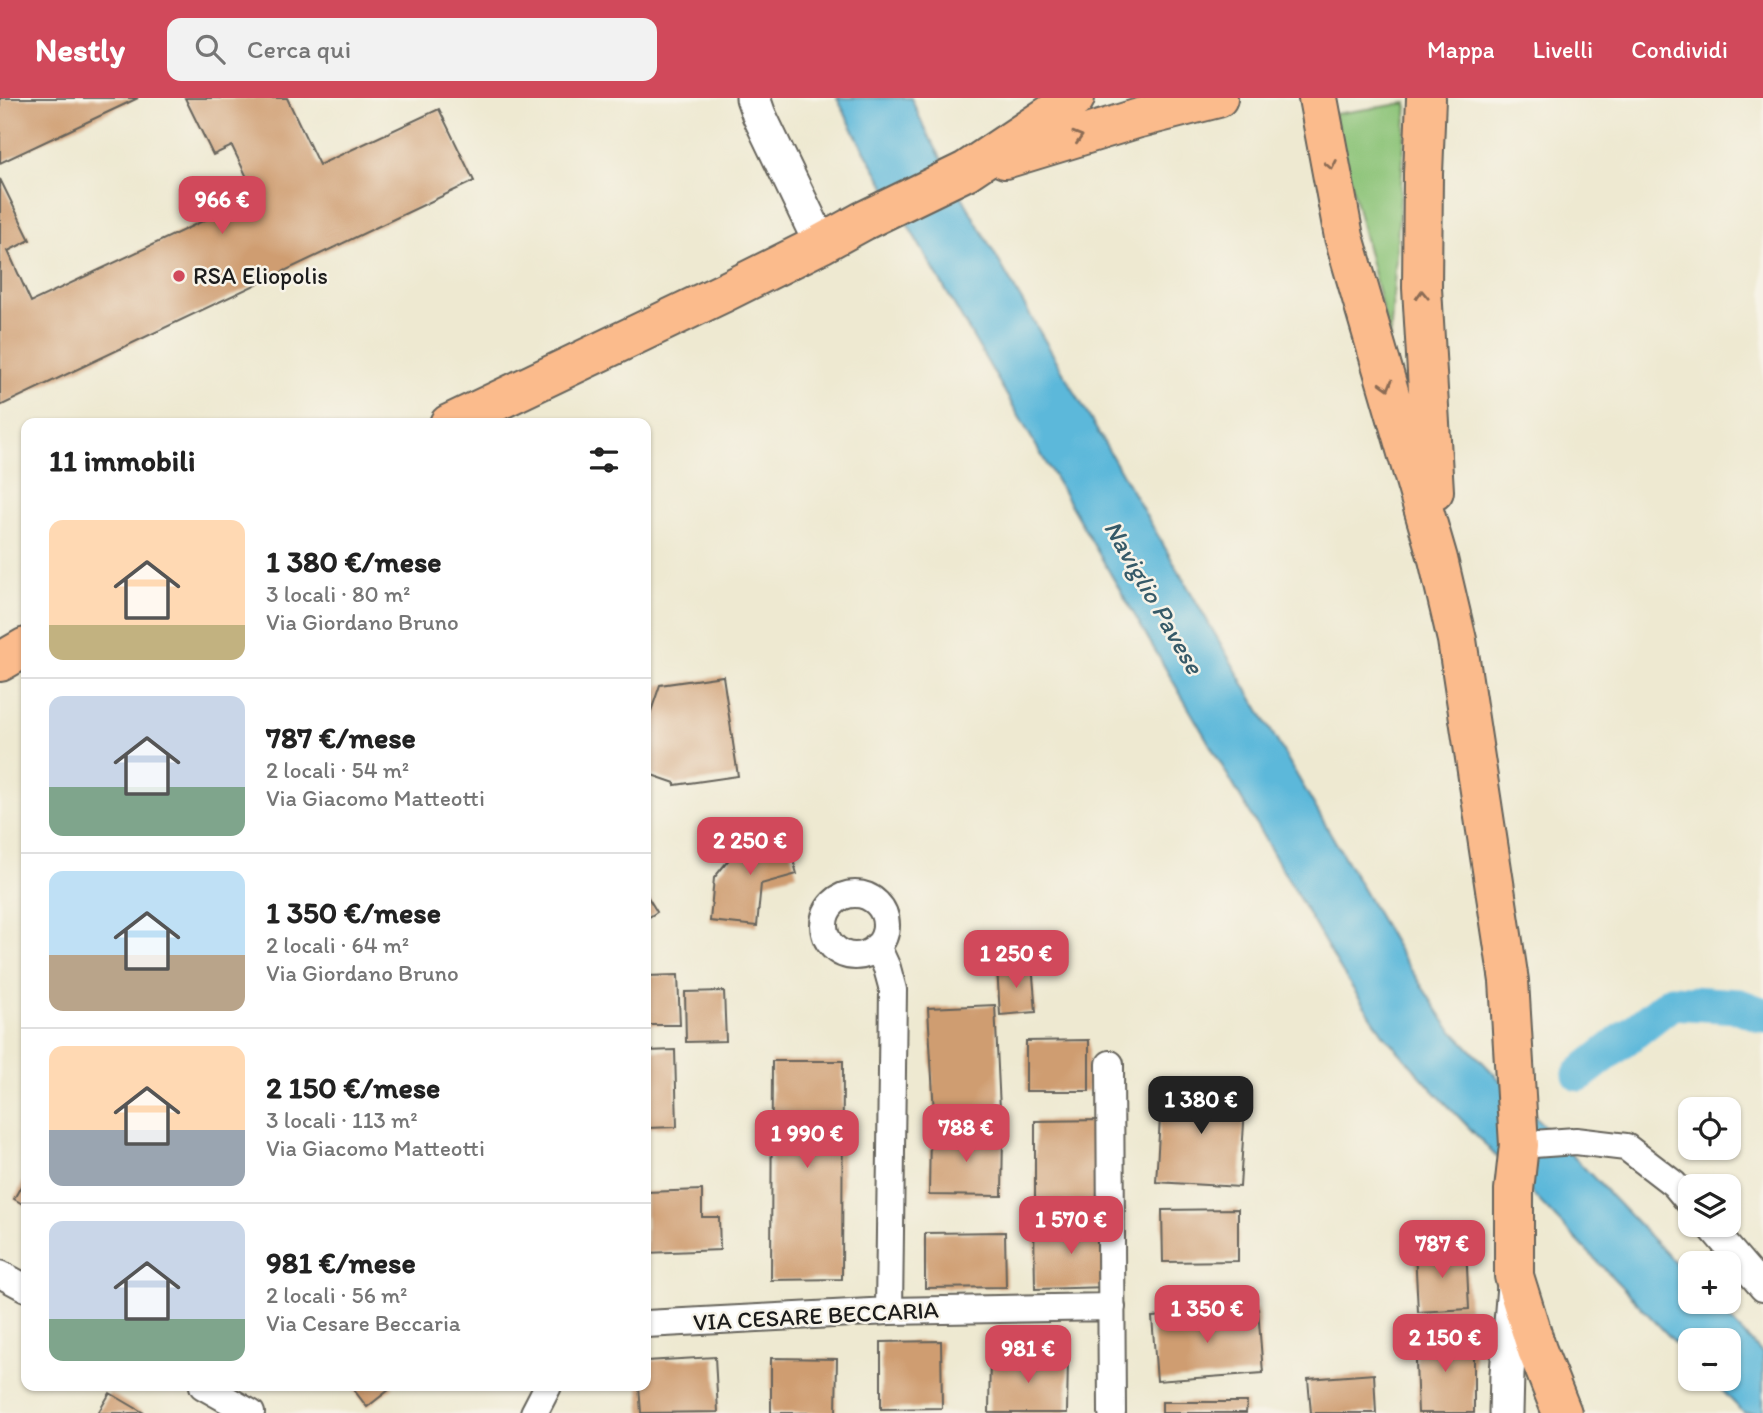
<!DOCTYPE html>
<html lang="it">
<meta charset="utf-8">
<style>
body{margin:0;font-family:Itim,sans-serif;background:#f2f2f2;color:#222;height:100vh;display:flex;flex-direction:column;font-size:26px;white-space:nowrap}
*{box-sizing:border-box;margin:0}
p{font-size:23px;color:#767676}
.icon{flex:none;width:38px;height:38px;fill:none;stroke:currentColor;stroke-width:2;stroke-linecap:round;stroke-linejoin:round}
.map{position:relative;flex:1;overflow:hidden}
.panel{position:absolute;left:21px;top:320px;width:630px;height:973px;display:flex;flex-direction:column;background:#fff;border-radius:14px;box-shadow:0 2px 5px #0004}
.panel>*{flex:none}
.tools{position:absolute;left:1678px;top:999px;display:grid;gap:14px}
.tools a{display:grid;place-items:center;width:63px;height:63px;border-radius:14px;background:#fff;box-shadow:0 2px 5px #0004;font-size:35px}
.price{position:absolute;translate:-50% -60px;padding:0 16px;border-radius:14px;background:#d1495b;color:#fff;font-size:23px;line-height:46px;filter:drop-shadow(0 2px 4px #0008)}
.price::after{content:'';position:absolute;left:50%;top:42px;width:21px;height:16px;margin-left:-10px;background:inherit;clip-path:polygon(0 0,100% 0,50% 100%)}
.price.selected{background:#222;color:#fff}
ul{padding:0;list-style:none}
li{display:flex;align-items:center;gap:21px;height:175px;padding:0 28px}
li+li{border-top:2px solid #e0e0e0}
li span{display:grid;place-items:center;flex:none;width:196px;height:140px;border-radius:14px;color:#555}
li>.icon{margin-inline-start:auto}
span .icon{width:84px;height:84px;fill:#fffc;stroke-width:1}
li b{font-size:30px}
h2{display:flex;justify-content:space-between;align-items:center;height:84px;padding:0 28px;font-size:30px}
header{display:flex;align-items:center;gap:42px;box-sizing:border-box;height:98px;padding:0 35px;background:#d1495b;color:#fff}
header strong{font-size:33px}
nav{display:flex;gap:38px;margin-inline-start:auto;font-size:24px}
.search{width:490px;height:63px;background:#f2f2f2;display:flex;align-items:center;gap:18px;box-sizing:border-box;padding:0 24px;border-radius:14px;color:#767676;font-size:26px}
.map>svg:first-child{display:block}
.green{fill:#8bc377;stroke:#54704a;stroke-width:2}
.water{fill:#5cb8da;stroke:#3c6a7b;stroke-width:2}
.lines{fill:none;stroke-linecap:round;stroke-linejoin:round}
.canal{stroke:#5cb8da;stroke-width:35}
.building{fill:#cf9d71}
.minor-casing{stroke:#66645b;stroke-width:30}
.tertiary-casing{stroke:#66645b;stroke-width:37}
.primary-casing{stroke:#66645b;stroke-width:42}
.minor{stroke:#fff;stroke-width:26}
.tertiary{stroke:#fff;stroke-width:33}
.primary{stroke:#fbbb8c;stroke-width:38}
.oneway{stroke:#8c6c54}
.poi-dot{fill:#d1495b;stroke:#f7f3e8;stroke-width:2.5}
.labels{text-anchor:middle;stroke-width:5;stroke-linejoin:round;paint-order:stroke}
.poi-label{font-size:24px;fill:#1c1c1c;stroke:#f7f3e8;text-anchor:start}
.street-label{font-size:24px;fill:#1c1c1c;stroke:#f7f3e8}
.water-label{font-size:26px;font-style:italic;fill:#365a68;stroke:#f7f3e8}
</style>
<header>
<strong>Nestly</strong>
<div class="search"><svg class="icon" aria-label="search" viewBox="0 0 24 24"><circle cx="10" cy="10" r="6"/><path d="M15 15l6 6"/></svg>Cerca qui</div>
<nav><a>Mappa</a><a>Livelli</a><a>Condividi</a></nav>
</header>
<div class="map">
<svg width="1763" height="1315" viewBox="0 0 1763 1315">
<rect width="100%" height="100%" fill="#f7f3e8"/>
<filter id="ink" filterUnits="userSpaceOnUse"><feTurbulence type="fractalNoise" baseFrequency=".0143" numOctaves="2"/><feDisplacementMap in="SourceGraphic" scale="14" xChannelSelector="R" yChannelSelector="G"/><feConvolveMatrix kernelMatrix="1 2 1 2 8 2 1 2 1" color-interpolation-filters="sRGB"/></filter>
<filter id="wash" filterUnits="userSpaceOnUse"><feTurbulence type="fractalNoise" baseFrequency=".00686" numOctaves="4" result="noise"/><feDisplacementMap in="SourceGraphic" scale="28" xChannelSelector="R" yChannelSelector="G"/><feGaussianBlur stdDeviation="1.57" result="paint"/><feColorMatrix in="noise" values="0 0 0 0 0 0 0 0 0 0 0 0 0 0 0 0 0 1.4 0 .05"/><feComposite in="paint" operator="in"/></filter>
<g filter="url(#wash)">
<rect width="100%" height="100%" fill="#eee9d1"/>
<path class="green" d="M 1407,5 L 1390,242 L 1334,16 Z"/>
<path class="water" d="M 837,0 L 911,0 L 923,27 L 975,122 L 1397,850 L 1447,927 L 1690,1180 L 1690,1204 L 1713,1204 L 1763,1256 L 1763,1315 L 1744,1315 L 1711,1281 L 1729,1281 L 1729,1242 L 1690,1242 L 1690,1260 L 1432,991 L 1383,936 L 1342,874 L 859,43 Z"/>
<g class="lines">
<path class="canal" d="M 1580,976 L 1672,904 L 1739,908 L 1763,917"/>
</g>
<g id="blocks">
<path class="building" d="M 0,0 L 138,0 L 0,65 Z
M 185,0 L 287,0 L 319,67 L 439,11 L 474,83 L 0,308 L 0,81 L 30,142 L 8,153 L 31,204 L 256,98 L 232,48 L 213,57 Z
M 723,578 L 738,678 L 675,687 L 675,685 L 646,675 L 646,628 L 660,587 Z
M 784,729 L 797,776 L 761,786 L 757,828 L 710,823 L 714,780 L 748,738 Z
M 646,796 L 657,814 L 646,821 Z
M 1032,866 L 1036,914 L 1000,917 L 997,869 Z
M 678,877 L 680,927 L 646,927 L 646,878 Z
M 724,893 L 726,943 L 686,944 L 685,894 Z
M 995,907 L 1000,1011 L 934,1015 L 928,910 Z
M 1089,942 L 1089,993 L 1026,993 L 1026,943 Z
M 675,952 L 677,1029 L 646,1030 L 646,953 Z
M 772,963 L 843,963 L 842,1181 L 771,1182 Z
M 1162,988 L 1246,993 L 1240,1089 L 1156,1084 Z
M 1105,1022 L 1106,1104 L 1035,1104 L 1035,1023 Z
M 930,1034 L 1003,1035 L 1002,1098 L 929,1097 Z
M 26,1079 L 26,1108 L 14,1101 Z
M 702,1092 L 702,1119 L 719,1119 L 720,1152 L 646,1155 L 646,1094 Z
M 1238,1111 L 1238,1163 L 1163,1164 L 1162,1112 Z
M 1108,1126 L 1109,1189 L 1035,1191 L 1034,1127 Z
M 1005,1134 L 1006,1189 L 925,1190 L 925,1135 Z
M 1466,1149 L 1469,1211 L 1418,1214 L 1415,1152 Z
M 1258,1211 L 1263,1275 L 1157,1283 L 1152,1219 Z
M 1415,1238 L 1474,1238 L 1474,1315 L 1418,1315 Z
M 941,1243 L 942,1310 L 881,1311 L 881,1244 Z
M 990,1258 L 1068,1259 L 1067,1315 L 989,1315 Z
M 715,1259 L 718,1314 L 641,1315 L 639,1288 L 646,1288 L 646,1263 Z
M 771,1260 L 837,1261 L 836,1315 L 771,1315 Z
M 1374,1276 L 1376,1315 L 1311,1315 L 1308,1281 Z
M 351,1288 L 394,1288 L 367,1309 Z
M 110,1295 L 144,1315 L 98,1315 Z
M 1162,1304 L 1247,1304 L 1246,1315 L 1162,1315 Z"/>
</g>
</g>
<g filter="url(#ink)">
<use href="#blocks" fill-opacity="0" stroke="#66645b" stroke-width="2"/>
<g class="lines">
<defs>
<path id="minor" d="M824 827a31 31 0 1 1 62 0a31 31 0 1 1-62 0Z
M 877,848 L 887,870 L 893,892 L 889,1213
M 1110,966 L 1112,1315
M 1519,1047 L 1576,1043 L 1626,1049 L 1674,1086 L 1690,1105
M 1709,1127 L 1763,1190
M 0,1176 L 26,1190
M 646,1226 L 889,1213 L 1112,1209
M 203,1288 L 251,1315
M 534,1315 L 548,1288"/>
<path id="tertiary" d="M 753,0 L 759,17 L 821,146
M 1506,1315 L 1507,1275 L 1514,1187"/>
<path id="primary" d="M 1318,0 L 1344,139 L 1438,461 L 1457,542 L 1509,883 L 1519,1047 L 1514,1092 L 1514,1178 L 1537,1252 L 1562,1315
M 1426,0 L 1423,76 L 1422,190 L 1434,393
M 1005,61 L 1136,21 L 1218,0
M 449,326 L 723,195 L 821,146 L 863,123 L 966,73 L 1075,0
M 0,564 L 26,549"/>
</defs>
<use href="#minor" class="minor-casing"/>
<use href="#tertiary" class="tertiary-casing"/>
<use href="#primary" class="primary-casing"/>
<use href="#minor" class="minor"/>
<use href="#tertiary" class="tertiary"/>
<use href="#primary" class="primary"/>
</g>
<defs><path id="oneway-chevron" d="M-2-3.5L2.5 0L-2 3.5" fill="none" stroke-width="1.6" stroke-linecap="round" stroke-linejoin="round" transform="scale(1.75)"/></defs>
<g class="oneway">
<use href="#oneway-chevron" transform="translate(1078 39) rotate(-17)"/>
<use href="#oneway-chevron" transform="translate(1331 67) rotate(79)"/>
<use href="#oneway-chevron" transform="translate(1422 197) rotate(-92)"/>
<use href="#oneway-chevron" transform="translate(1387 287) rotate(74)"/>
</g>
</g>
<circle class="poi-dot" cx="179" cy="178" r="7"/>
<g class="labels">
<g class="poi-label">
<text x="193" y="186">RSA Eliopolis</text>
</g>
<g class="street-label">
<text transform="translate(816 1218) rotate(-3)" y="8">VIA CESARE BECCARIA</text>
</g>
<g class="water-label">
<text transform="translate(1154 499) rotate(60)" y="9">Naviglio Pavese</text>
</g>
</g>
</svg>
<div class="tools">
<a><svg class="icon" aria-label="locate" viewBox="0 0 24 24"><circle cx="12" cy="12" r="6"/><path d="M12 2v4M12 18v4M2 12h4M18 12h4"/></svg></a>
<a><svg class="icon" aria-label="layers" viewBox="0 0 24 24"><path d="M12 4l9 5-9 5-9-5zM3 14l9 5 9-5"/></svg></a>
<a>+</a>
<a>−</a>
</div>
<b class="price" style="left:222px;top:138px">966 €</b>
<b class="price" style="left:750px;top:779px">2 250 €</b>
<b class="price" style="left:1016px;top:892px">1 250 €</b>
<b class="price selected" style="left:1201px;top:1038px">1 380 €</b>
<b class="price" style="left:966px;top:1066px">788 €</b>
<b class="price" style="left:807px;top:1072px">1 990 €</b>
<b class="price" style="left:1071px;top:1158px">1 570 €</b>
<b class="price" style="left:1442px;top:1182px">787 €</b>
<b class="price" style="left:1207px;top:1247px">1 350 €</b>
<b class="price" style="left:1445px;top:1276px">2 150 €</b>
<b class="price" style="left:1028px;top:1287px">981 €</b>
<section class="panel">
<h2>11 immobili<svg class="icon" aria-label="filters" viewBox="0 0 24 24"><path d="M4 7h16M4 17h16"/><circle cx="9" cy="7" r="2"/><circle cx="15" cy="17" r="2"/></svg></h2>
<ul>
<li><span style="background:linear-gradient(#ffd9b3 75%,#c2b280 0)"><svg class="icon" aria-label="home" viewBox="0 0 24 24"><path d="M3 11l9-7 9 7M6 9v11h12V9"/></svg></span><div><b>1 380 €/mese</b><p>3 locali · 80 m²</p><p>Via Giordano Bruno</p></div></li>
<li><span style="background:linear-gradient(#c9d6e8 65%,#7fa58c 0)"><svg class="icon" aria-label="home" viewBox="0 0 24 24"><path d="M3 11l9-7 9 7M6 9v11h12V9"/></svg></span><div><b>787 €/mese</b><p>2 locali · 54 m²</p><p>Via Giacomo Matteotti</p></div></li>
<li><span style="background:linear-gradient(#bfe0f5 60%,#b9a48a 0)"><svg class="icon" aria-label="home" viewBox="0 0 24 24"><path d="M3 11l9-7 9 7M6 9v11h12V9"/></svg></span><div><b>1 350 €/mese</b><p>2 locali · 64 m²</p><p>Via Giordano Bruno</p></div></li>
<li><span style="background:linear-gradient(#ffd9b3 60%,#9aa5b1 0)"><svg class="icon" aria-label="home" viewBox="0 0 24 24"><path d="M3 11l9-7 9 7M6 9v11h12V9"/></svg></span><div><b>2 150 €/mese</b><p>3 locali · 113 m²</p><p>Via Giacomo Matteotti</p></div></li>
<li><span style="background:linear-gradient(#c9d6e8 70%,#7fa58c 0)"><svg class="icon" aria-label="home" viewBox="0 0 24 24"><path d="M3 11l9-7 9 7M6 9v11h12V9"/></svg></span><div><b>981 €/mese</b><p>2 locali · 56 m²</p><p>Via Cesare Beccaria</p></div></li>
</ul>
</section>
</div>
